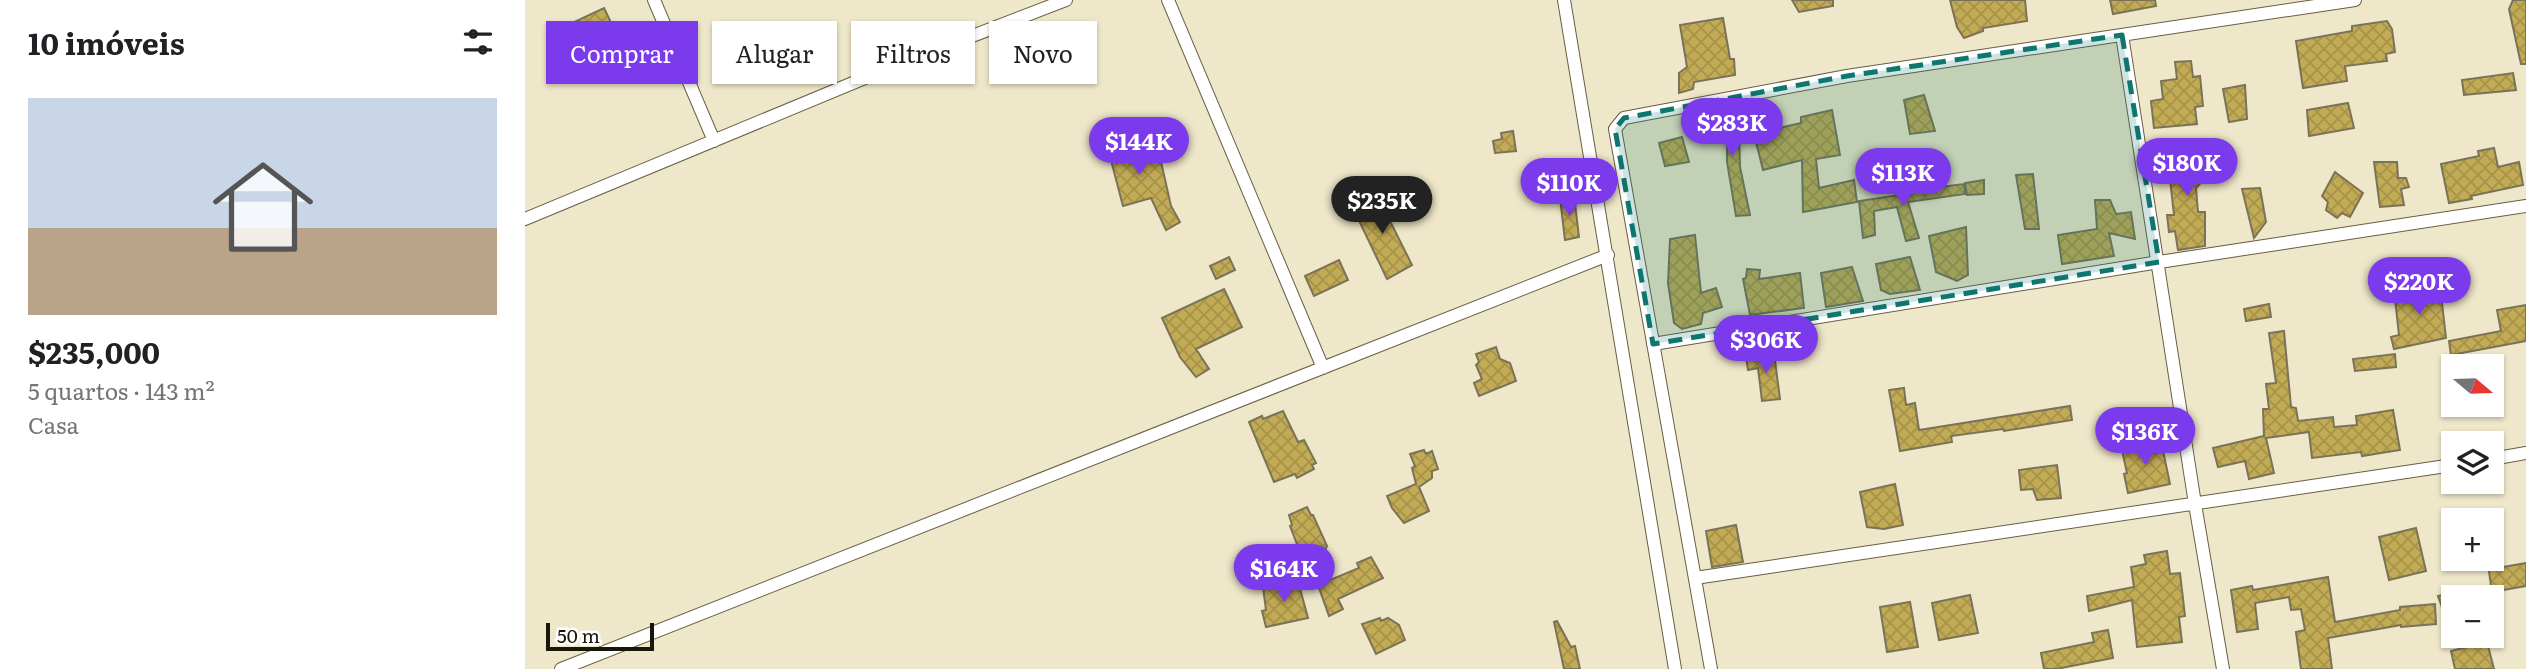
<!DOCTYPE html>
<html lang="pt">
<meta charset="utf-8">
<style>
body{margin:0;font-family:Literata,serif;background:#f2f2f2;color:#202124;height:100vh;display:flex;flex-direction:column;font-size:26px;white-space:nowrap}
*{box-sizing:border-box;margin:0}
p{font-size:23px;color:#757577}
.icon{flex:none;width:38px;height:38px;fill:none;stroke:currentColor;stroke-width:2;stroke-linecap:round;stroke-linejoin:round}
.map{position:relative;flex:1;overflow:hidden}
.side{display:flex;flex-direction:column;background:#fff;width:525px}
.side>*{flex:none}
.hud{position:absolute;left:21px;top:21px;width:665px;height:63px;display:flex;gap:14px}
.needle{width:46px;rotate:109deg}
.controls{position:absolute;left:1916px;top:354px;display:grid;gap:14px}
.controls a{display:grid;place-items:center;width:63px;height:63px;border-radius:0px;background:#fff;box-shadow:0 2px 5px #0004;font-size:35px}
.scale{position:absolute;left:21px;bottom:18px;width:108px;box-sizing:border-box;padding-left:7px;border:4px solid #18150a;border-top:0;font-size:19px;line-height:24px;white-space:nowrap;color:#18150a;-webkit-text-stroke:5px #fff;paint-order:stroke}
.price{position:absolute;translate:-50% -60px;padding:0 16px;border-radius:24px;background:#7c3aed;color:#fff;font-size:23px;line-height:46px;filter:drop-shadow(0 2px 4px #0008)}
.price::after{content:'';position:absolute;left:50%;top:42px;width:21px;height:16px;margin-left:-10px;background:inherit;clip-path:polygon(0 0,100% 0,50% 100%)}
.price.current{background:#222;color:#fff}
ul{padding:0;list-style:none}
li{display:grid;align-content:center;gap:14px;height:371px;padding:0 28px}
li span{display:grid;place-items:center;height:217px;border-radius:0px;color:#555}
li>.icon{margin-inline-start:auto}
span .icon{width:126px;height:126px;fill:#fffc;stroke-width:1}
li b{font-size:30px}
h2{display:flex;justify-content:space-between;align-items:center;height:84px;padding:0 28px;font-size:30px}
.tag{padding:0 24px;border-radius:0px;background:#fff;box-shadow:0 2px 5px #0004;font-size:24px;line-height:63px}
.tag.current{background:#7c3aed;color:#fff}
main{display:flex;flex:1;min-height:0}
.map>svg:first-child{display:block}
.building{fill:url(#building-cross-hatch);stroke:#7a7357;stroke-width:2}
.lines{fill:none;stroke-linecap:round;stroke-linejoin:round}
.street-casing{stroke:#665f44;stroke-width:14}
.street{stroke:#fff;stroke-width:12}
.marked{fill:#0f766e;fill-opacity:0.2;stroke:#0f766e;stroke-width:5;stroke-dasharray:14 9;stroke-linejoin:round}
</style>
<main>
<section class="side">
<h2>10 imóveis<svg class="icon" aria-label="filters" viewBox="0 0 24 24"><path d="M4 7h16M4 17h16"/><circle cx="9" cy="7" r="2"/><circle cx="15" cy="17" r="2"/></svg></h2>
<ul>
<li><span style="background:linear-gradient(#c9d6e8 60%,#b9a48a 0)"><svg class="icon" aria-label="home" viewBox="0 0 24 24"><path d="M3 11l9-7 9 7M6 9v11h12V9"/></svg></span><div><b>$235,000</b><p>5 quartos · 143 m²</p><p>Casa</p></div></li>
</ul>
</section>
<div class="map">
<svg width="2001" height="669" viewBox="0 0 2001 669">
<defs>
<pattern id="building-cross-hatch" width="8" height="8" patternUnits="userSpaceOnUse" patternTransform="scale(1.75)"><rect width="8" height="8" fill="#c2ab55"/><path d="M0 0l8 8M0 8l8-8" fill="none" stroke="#a69249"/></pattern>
</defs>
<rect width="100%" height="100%" fill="#efe7c9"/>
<path class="building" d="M 1267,0 L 1308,0 L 1308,6 L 1274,12 Z
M 1425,0 L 1500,0 L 1502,21 L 1458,28 L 1458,31 L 1439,38 L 1432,27 Z
M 1585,0 L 1630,0 L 1631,6 L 1588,14 Z
M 1988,0 L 2001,0 L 2001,64 L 1996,64 L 1984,9 Z
M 79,8 L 91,33 L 57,49 L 45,24 Z
M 1198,18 L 1205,59 L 1209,59 L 1210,75 L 1169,82 L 1168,89 L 1154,93 L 1154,73 L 1162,67 L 1155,25 Z
M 1862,21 L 1867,29 L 1870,52 L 1861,54 L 1862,61 L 1820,66 L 1822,81 L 1778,88 L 1771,41 L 1827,31 L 1827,26 Z
M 1666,61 L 1668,77 L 1675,76 L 1678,106 L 1670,107 L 1672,124 L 1629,128 L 1626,101 L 1638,99 L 1636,81 L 1652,79 L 1650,62 Z
M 1988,73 L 1991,90 L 1939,95 L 1937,80 Z
M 1720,85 L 1722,119 L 1704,122 L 1698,89 Z
M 1399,95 L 1410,131 L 1385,134 L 1379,100 Z
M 1823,103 L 1829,128 L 1784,136 L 1782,110 Z
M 1307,110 L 1315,155 L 1291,159 L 1294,188 L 1329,180 L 1332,202 L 1278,212 L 1277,160 L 1238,170 L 1229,134 L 1276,123 L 1276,117 Z
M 1208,111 L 1214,132 L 1215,167 L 1225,215 L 1211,216 L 1202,162 L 1202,129 L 1185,133 L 1182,116 Z
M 596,125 L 605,159 L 634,153 L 646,206 L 655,222 L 641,230 L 626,198 L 598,206 L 578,130 Z
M 988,131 L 991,151 L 970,153 L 968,141 L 977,139 L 976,133 Z
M 1157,137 L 1164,162 L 1140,166 L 1134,143 Z
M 1676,147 L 1681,177 L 1671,188 L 1673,212 L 1680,212 L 1680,246 L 1653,250 L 1650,231 L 1644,232 L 1642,215 L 1649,215 L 1642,152 Z
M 1969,148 L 1973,167 L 1994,162 L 1998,185 L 1946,196 L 1947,199 L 1924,203 L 1916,164 L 1954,156 L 1953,151 Z
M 1849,162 L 1872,162 L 1873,178 L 1881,178 L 1884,187 L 1876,189 L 1879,205 L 1855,207 Z
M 1810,172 L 1838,193 L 1825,217 L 1817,213 L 1812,218 L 1801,210 L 1803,202 L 1797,196 Z
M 1508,174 L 1514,229 L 1500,229 L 1491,175 Z
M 1459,180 L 1459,194 L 1442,195 L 1440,183 Z
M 1439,184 L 1440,194 L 1383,202 L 1394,238 L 1381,241 L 1372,207 L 1349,211 L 1350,235 L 1338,238 L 1334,201 L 1381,194 L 1380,191 Z
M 1735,188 L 1741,222 L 1729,238 L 1717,189 Z
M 851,193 L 887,265 L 862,279 L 827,206 Z
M 1049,195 L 1054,237 L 1040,240 L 1035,198 Z
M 1570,200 L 1585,200 L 1591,214 L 1606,212 L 1610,239 L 1584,233 L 1589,256 L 1537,264 L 1533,235 L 1572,229 Z
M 1441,227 L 1443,275 L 1432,281 L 1411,272 L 1404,236 Z
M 1170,235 L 1176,293 L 1191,288 L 1197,307 L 1178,313 L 1176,324 L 1157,329 L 1149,323 L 1143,283 L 1145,239 Z
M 704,257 L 710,270 L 691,279 L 685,266 Z
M 1385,257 L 1395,290 L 1365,294 L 1356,290 L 1351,264 Z
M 814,260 L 823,280 L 789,296 L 780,276 Z
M 1327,267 L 1338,301 L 1301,307 L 1296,273 Z
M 1222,269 L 1235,270 L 1234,279 L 1275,273 L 1279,308 L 1225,315 L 1218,279 L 1221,278 Z
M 1897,284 L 1898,287 L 1907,286 L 1907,295 L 1916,294 L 1921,338 L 1869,349 L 1866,337 L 1874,335 L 1870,299 L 1877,298 L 1876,292 L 1883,292 L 1882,285 Z
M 699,289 L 717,327 L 671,349 L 684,369 L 671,377 L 655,357 L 637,318 Z
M 1744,304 L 1746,317 L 1721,321 L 1719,309 Z
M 2001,305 L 2001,341 L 1926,355 L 1924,341 L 1976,331 L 1972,310 Z
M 1759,331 L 1766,407 L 1771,408 L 1773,421 L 1808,417 L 1809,427 L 1832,425 L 1831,416 L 1868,410 L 1875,450 L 1837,456 L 1836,452 L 1787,458 L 1784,432 L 1741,438 L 1749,473 L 1724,479 L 1720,461 L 1693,467 L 1688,448 L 1739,436 L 1738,409 L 1744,409 L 1741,384 L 1751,383 L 1744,333 Z
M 971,347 L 975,359 L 985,363 L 991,381 L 954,396 L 949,383 L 957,379 L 951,365 L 954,362 L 951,354 Z
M 1249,353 L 1255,399 L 1237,401 L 1233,368 L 1223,370 L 1221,357 Z
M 1870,354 L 1871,367 L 1830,371 L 1828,359 Z
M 1379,388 L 1381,405 L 1390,403 L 1394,430 L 1545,406 L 1547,420 L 1479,431 L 1478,429 L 1426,436 L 1427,442 L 1375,451 L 1364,390 Z
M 758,411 L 773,442 L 779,440 L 791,463 L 787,465 L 789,469 L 772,478 L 770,474 L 749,482 L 724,422 L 737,416 L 738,419 Z
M 1636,441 L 1645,484 L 1603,493 L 1599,474 L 1602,473 L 1597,450 Z
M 899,450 L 901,454 L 907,451 L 913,469 L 907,471 L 907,478 L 894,487 L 904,511 L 879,523 L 867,508 L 862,496 L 891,484 L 887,468 L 890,466 L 885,454 Z
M 1532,465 L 1536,498 L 1512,500 L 1508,489 L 1496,490 L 1494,470 Z
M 1370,484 L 1378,525 L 1359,529 L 1342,527 L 1335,492 Z
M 782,507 L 786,515 L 788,515 L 802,546 L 798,555 L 783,561 L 779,551 L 775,552 L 765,526 L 767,525 L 764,515 Z
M 1211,525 L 1218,562 L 1187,567 L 1181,531 Z
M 1891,528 L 1901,571 L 1864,580 L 1854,537 Z
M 1642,551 L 1645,574 L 1655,573 L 1660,616 L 1654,617 L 1657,642 L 1612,647 L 1607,600 L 1564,611 L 1562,596 L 1609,587 L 1606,567 L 1621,564 L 1619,555 Z
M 846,557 L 858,578 L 813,599 L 818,609 L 804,616 L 793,585 L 834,568 L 832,563 Z
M 1962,558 L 1976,558 L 1978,567 L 2001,563 L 2001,586 L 1967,592 Z
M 1803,577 L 1810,622 L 1875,610 L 1875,607 L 1910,604 L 1911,624 L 1876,627 L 1876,625 L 1803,638 L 1807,669 L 1776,669 L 1771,632 L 1780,630 L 1776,609 L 1766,610 L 1764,597 L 1730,603 L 1733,629 L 1712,632 L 1706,590 L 1727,586 L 1728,590 Z
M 773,581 L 783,618 L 741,627 L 737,611 L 741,610 L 738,587 Z
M 1928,593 L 1928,605 L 1917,607 L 1913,596 Z
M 1445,595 L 1453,633 L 1414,640 L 1407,603 Z
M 1385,602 L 1393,647 L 1362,652 L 1355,607 Z
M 855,618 L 856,621 L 863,618 L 874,625 L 880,640 L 851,654 L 837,624 Z
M 1032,621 L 1046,647 L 1050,646 L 1055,669 L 1039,669 L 1029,622 Z
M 1583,630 L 1588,658 L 1531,669 L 1519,669 L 1516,653 L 1569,642 L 1567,633 Z
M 1962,642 L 1969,669 L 1930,669 L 1926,651 Z"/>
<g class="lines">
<defs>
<path id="street" d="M 129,0 L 189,141
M 643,0 L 798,368
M 1039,0 L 1150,669
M 1597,35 L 1670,504 L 1698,669
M 0,219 L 364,68 L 541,0
M 1128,344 L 1634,262 L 2001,206
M 1967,459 L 2001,453
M 1170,578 L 1928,465
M 36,669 L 1083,255
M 1186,669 L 1090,129 L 1099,118 L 1322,76 L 1830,0"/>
</defs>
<use href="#street" class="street-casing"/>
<use href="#street" class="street"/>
</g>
<path class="marked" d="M 1597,35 L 1634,262 L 1128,344 L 1090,129 L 1099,118 L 1322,76 Z"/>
</svg>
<div class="controls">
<a><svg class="needle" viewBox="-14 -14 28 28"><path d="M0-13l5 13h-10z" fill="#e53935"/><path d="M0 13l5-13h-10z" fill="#757577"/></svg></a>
<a><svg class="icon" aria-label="layers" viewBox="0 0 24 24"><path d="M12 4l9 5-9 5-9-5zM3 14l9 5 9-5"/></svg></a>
<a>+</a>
<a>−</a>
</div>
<div class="scale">50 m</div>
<b class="price" style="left:1207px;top:158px">$283K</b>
<b class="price" style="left:614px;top:177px">$144K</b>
<b class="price" style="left:1662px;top:198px">$180K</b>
<b class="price" style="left:1378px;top:208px">$113K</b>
<b class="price" style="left:1044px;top:218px">$110K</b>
<b class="price current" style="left:857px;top:236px">$235K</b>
<b class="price" style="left:1894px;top:317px">$220K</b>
<b class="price" style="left:1241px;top:375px">$306K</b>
<b class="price" style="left:1620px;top:467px">$136K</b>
<b class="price" style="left:759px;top:604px">$164K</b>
<div class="hud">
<a class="tag current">Comprar</a>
<a class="tag">Alugar</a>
<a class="tag">Filtros</a>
<a class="tag">Novo</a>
</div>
</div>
</main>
